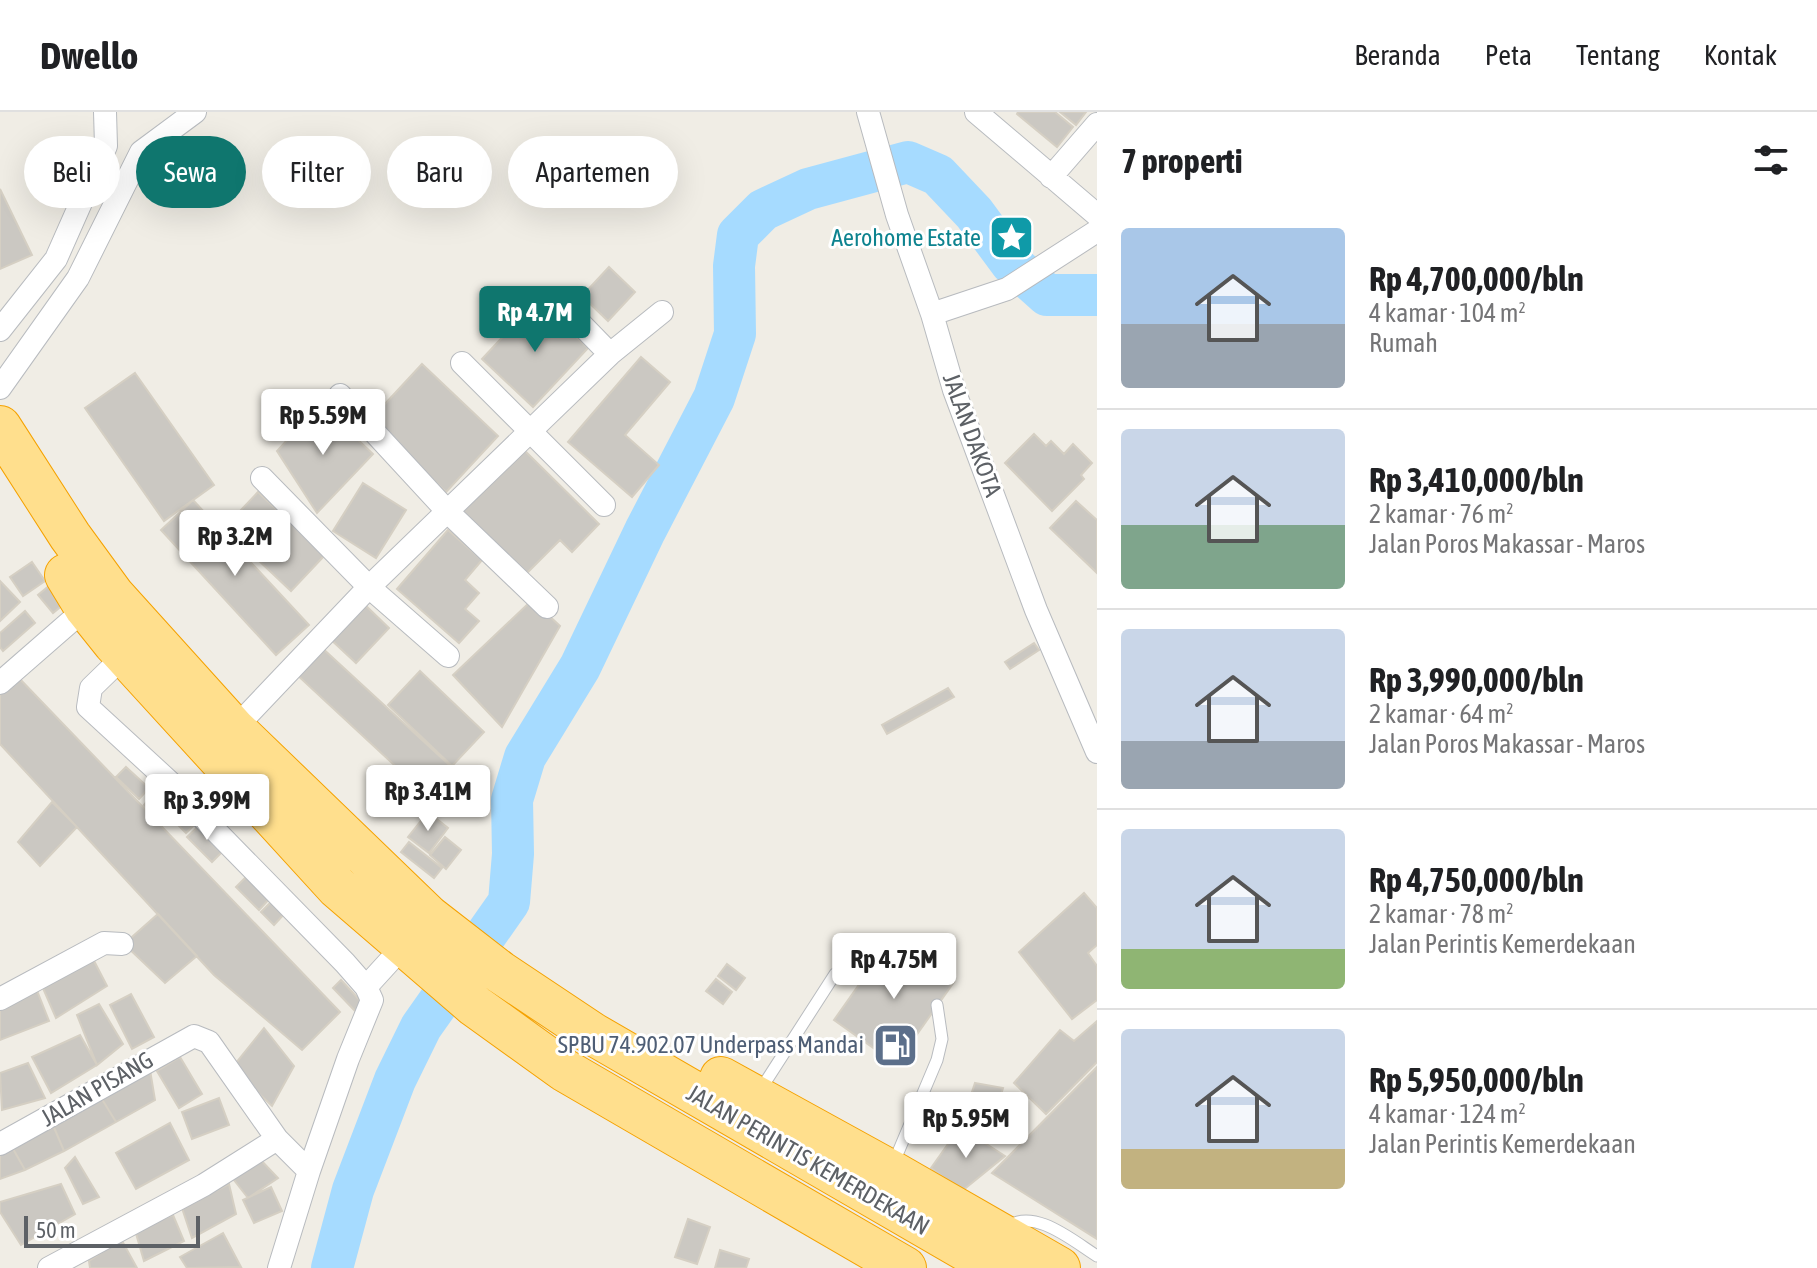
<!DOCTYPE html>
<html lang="id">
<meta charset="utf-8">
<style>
body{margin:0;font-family:"Asap Condensed",sans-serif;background:#f6f6f6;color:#202124;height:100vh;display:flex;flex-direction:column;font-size:30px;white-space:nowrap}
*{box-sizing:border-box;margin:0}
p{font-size:26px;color:#757577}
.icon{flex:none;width:44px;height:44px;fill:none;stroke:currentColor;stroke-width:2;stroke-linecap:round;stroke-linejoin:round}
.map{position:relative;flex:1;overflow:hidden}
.panel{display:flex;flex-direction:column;background:#fff;width:720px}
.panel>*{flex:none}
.guide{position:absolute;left:24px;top:24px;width:760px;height:72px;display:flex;gap:16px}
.scale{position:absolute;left:24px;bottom:20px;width:176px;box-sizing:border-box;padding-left:8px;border:4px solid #5d6166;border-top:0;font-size:22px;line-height:28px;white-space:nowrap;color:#5d6166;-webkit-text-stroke:6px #fff;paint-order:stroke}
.price{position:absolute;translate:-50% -68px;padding:0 18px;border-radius:8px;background:#fff;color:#222;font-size:26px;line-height:52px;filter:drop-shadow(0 2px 4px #0008)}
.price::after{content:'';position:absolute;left:50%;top:48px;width:24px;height:18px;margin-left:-12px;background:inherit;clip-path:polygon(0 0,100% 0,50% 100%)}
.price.selected{background:#0f766e;color:#fff}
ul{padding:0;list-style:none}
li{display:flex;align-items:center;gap:24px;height:200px;padding:0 24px}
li+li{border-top:2px solid #e0e0e0}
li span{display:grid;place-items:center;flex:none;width:224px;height:160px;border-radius:8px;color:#555}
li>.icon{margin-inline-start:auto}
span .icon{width:96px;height:96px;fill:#fffc;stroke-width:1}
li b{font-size:34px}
h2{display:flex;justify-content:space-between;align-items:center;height:96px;padding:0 24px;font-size:34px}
.chip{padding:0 28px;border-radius:36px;background:#fff;box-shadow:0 8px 32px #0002;font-size:28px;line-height:72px}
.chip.selected{background:#0f766e;color:#fff}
header{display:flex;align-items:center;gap:48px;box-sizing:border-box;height:112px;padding:0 40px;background:#fff;border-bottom:2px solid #e0e0e0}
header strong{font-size:38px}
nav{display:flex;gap:44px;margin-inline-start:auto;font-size:28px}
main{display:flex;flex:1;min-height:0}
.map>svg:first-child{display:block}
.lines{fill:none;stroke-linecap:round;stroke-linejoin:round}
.river{stroke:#a6dbff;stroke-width:42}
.building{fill:#cbc8c2;stroke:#d5cfc3;stroke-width:2}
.lane-casing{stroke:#b8bbbf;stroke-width:13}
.street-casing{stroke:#b8bbbf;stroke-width:24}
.highway-casing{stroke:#f5a200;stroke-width:44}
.lane{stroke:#fff;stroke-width:11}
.street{stroke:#fff;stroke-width:22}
.highway{stroke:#ffdf8d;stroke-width:42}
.labels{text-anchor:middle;stroke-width:6;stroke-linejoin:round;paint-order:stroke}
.culture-label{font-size:24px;fill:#0d838f;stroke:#fff;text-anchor:end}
.street-label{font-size:24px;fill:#5d6166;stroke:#fff}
.service-label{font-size:24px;fill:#4e5e75;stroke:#fff;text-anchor:end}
</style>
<header>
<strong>Dwello</strong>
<nav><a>Beranda</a><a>Peta</a><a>Tentang</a><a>Kontak</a></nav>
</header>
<main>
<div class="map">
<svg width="1097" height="1156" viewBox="0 0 1097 1156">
<rect width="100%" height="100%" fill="#f0ede5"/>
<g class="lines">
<path class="river" d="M 332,1156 L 353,1078 L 395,968 L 421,915 L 509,790 L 513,742 L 512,688 L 525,645 L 580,555 L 645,419 L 714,286 L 735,222 L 734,154 L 738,123 L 763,98 L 808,77 L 908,50 L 938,63 L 974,101 L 1011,151 L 1047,183 L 1097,183"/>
</g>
<path class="building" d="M 1018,0 L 1055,0 L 1073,15 L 1057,35 L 1017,2 Z
M 1060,0 L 1086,0 L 1076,13 Z
M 0,77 L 32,143 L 0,157 Z
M 609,155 L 635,180 L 608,209 L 582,184 Z
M 537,188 L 588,236 L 533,295 L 482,247 Z
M 641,245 L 670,270 L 625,323 L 659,353 L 632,385 L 568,330 Z
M 422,252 L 498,324 L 446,380 L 370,308 Z
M 135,261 L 214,373 L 164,409 L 85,296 Z
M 320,292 L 373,342 L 317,401 L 277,339 Z
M 1034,322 L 1046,334 L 1051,329 L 1064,342 L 1073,332 L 1092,351 L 1081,363 L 1084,367 L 1052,399 L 1005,351 Z
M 522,336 L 599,412 L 572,440 L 560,428 L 522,466 L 457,401 Z
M 363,371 L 406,398 L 376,446 L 333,419 Z
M 258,380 L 325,443 L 291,479 L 224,416 Z
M 193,388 L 309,513 L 276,543 L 161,418 Z
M 1076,389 L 1097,408 L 1097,461 L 1050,416 Z
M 448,418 L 482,448 L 465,468 L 479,481 L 465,497 L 479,509 L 459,531 L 397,477 Z
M 32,450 L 45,469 L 23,484 L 10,465 Z
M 0,469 L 20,490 L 0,509 Z
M 55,469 L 70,487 L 53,501 L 38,483 Z
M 532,488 L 560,514 L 502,615 L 453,563 Z
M 362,490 L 389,516 L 356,551 L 328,525 Z
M 25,499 L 35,511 L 3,539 L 0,535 L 0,521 Z
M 1034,531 L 1039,538 L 1010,557 L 1005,550 Z
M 320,534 L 471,673 L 446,701 L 295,561 Z
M 420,559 L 484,620 L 452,654 L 388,593 Z
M 17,564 L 340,900 L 302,938 L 214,863 L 0,632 L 0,579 Z
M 948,576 L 954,585 L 887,622 L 882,613 Z
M 126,655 L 149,676 L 139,687 L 116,665 Z
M 159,675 L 173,687 L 157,705 L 144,693 Z
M 52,690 L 77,715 L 40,754 L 18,730 Z
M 186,698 L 198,709 L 186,721 L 175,710 Z
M 428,700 L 448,716 L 429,741 L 408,725 Z
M 202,711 L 226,736 L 212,750 L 187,725 Z
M 445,725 L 461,738 L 446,757 L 430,743 Z
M 409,730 L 442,756 L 434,766 L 401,740 Z
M 249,762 L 272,784 L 259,798 L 236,775 Z
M 1084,781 L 1097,796 L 1097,833 L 1088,841 L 1097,854 L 1097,888 L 1072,907 L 1019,840 Z
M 273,788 L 286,800 L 274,813 L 261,800 Z
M 158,802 L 197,844 L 165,871 L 124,832 Z
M 892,826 L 954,870 L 896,952 L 834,908 Z
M 92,845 L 107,874 L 56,906 L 39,867 Z
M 727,852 L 745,866 L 736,878 L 718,864 Z
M 716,867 L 732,880 L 723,892 L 706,879 Z
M 341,868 L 366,895 L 358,902 L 333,876 Z
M 36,876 L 49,909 L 0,928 L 0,892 Z
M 131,882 L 154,925 L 132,937 L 110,893 Z
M 99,892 L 123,932 L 97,953 L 77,903 Z
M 1097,909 L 1097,950 L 1046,1002 L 1014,971 L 1060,918 L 1074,929 Z
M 264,916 L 294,954 L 272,994 L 232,956 Z
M 80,923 L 97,953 L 51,981 L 32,945 Z
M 180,945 L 202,982 L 179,996 L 157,959 Z
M 28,951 L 45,986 L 2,998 L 0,961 Z
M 1097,955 L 1097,1127 L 992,1061 Z
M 150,958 L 155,988 L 116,1010 L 100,984 Z
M 975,971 L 1003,976 L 991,1016 L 962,1010 Z
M 100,984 L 116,1010 L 64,1039 L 53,1013 Z
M 219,986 L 229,1013 L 192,1027 L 182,1000 Z
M 170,1011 L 189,1048 L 136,1077 L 116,1041 Z
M 53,1013 L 64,1039 L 25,1058 L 12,1035 Z
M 960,1015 L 1005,1044 L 962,1079 L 931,1056 Z
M 12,1035 L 25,1058 L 0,1067 L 0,1040 Z
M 256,1043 L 278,1066 L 248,1086 L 227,1059 Z
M 75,1045 L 99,1085 L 83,1092 L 65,1056 Z
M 61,1072 L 75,1102 L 21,1133 L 0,1100 L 0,1090 Z
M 229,1072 L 236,1102 L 192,1126 L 182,1096 Z
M 271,1075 L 282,1099 L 254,1111 L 243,1088 Z
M 173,1103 L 184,1129 L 144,1149 L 135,1118 Z
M 688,1107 L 710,1115 L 697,1152 L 675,1145 Z
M 223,1121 L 241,1155 L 187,1156 L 180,1145 Z
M 121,1127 L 137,1156 L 90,1156 L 89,1149 Z
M 720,1138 L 749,1147 L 746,1156 L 715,1156 Z"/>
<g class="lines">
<defs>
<path id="lane" d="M 759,980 L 835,862 L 858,850 L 877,848
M 894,1050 L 937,948 L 942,927 L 937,893
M 1006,1116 C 1033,1094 1073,1129 1097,1144"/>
<path id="street" d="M 868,0 L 897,103 L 932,202 L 954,278 L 1036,498 L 1097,640
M 976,0 L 1097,103
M 1051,65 L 1097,12
M 571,202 L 610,242
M 932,202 L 1007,177 L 1097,119
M 0,218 L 56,147 L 106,34 L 105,0
M 462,251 L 604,393
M 0,276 L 78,166 L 141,40 L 195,0
M 340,283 L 448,400 L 547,495
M 262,366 L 369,475 L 448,544
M 125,543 L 91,576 L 88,595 L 200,698
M 0,571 L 86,496
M 234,617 L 369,475 L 610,242 L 662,200
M 230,658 C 218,671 197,687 203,706 L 345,851 L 366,875 L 372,888 L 348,947 L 309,1059 L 279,1156
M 366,875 L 408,829
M 0,887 L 104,831 L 122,832
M 0,1032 L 194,924 L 209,930 L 277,1027 L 309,1059
M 49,1156 L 204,1073 L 277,1027"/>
<path id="highway" d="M 0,315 L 70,424 L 113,483 L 234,617 L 429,805 L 500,860 L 593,922 L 997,1156
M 66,463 L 86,496 L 114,531 L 337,775 L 475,894 L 564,958 L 905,1156
M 721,966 L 890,1059 L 1059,1156"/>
</defs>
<use href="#lane" class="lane-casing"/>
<use href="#street" class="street-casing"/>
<use href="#highway" class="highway-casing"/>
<use href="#lane" class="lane"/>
<use href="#street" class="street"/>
<use href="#highway" class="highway"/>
</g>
<defs>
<symbol id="sight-square" viewBox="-11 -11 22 22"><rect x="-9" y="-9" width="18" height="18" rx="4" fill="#0f9aa8" stroke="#fff"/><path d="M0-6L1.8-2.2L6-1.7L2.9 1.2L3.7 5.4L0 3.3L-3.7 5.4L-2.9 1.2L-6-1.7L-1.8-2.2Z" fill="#fff"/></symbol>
<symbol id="fuel-square" viewBox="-11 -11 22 22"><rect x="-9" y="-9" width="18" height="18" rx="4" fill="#5c6f8a" stroke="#fff"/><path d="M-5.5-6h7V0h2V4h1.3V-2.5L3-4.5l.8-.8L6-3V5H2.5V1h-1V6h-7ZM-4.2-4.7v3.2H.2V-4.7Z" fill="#fff"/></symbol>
</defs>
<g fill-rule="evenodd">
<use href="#sight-square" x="986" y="100" width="51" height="51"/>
<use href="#fuel-square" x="870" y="908" width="51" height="51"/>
</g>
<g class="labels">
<g class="culture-label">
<text x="981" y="134">Aerohome Estate</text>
</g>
<g class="street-label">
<text transform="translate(972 323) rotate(70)" y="8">JALAN DAKOTA</text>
<text transform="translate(97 977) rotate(-30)" y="8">JALAN PISANG</text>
<text transform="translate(808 1048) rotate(30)" y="8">JALAN PERINTIS KEMERDEKAAN</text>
</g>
<g class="service-label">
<text x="864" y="941">SPBU 74.902.07 Underpass Mandai</text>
</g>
</g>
</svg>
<div class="scale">50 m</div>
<b class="price selected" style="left:535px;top:242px">Rp 4.7M</b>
<b class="price" style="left:323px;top:345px">Rp 5.59M</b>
<b class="price" style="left:235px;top:466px">Rp 3.2M</b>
<b class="price" style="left:428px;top:721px">Rp 3.41M</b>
<b class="price" style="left:207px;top:730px">Rp 3.99M</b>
<b class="price" style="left:894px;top:889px">Rp 4.75M</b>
<b class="price" style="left:966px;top:1048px">Rp 5.95M</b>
<div class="guide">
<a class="chip">Beli</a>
<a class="chip selected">Sewa</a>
<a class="chip">Filter</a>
<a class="chip">Baru</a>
<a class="chip">Apartemen</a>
</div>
</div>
<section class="panel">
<h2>7 properti<svg class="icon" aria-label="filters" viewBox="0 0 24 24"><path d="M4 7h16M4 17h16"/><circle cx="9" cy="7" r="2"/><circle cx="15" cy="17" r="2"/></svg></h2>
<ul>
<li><span style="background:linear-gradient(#a9c7e8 60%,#9aa5b1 0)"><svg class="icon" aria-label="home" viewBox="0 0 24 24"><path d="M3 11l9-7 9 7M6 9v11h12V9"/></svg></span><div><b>Rp 4,700,000/bln</b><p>4 kamar · 104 m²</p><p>Rumah</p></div></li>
<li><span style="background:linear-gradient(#c9d6e8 60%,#7fa58c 0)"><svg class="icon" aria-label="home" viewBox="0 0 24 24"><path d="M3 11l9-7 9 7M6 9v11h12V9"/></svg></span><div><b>Rp 3,410,000/bln</b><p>2 kamar · 76 m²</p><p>Jalan Poros Makassar - Maros</p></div></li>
<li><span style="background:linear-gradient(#c9d6e8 70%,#9aa5b1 0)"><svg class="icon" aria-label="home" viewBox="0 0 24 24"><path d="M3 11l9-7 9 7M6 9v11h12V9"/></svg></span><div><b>Rp 3,990,000/bln</b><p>2 kamar · 64 m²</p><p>Jalan Poros Makassar - Maros</p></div></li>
<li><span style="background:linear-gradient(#c9d6e8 75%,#8fb573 0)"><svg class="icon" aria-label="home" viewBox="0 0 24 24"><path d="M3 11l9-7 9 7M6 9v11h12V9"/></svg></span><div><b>Rp 4,750,000/bln</b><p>2 kamar · 78 m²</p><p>Jalan Perintis Kemerdekaan</p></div></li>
<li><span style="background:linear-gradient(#c9d6e8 75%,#c2b280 0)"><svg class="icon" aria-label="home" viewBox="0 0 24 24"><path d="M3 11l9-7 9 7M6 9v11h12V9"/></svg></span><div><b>Rp 5,950,000/bln</b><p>4 kamar · 124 m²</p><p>Jalan Perintis Kemerdekaan</p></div></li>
</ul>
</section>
</main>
